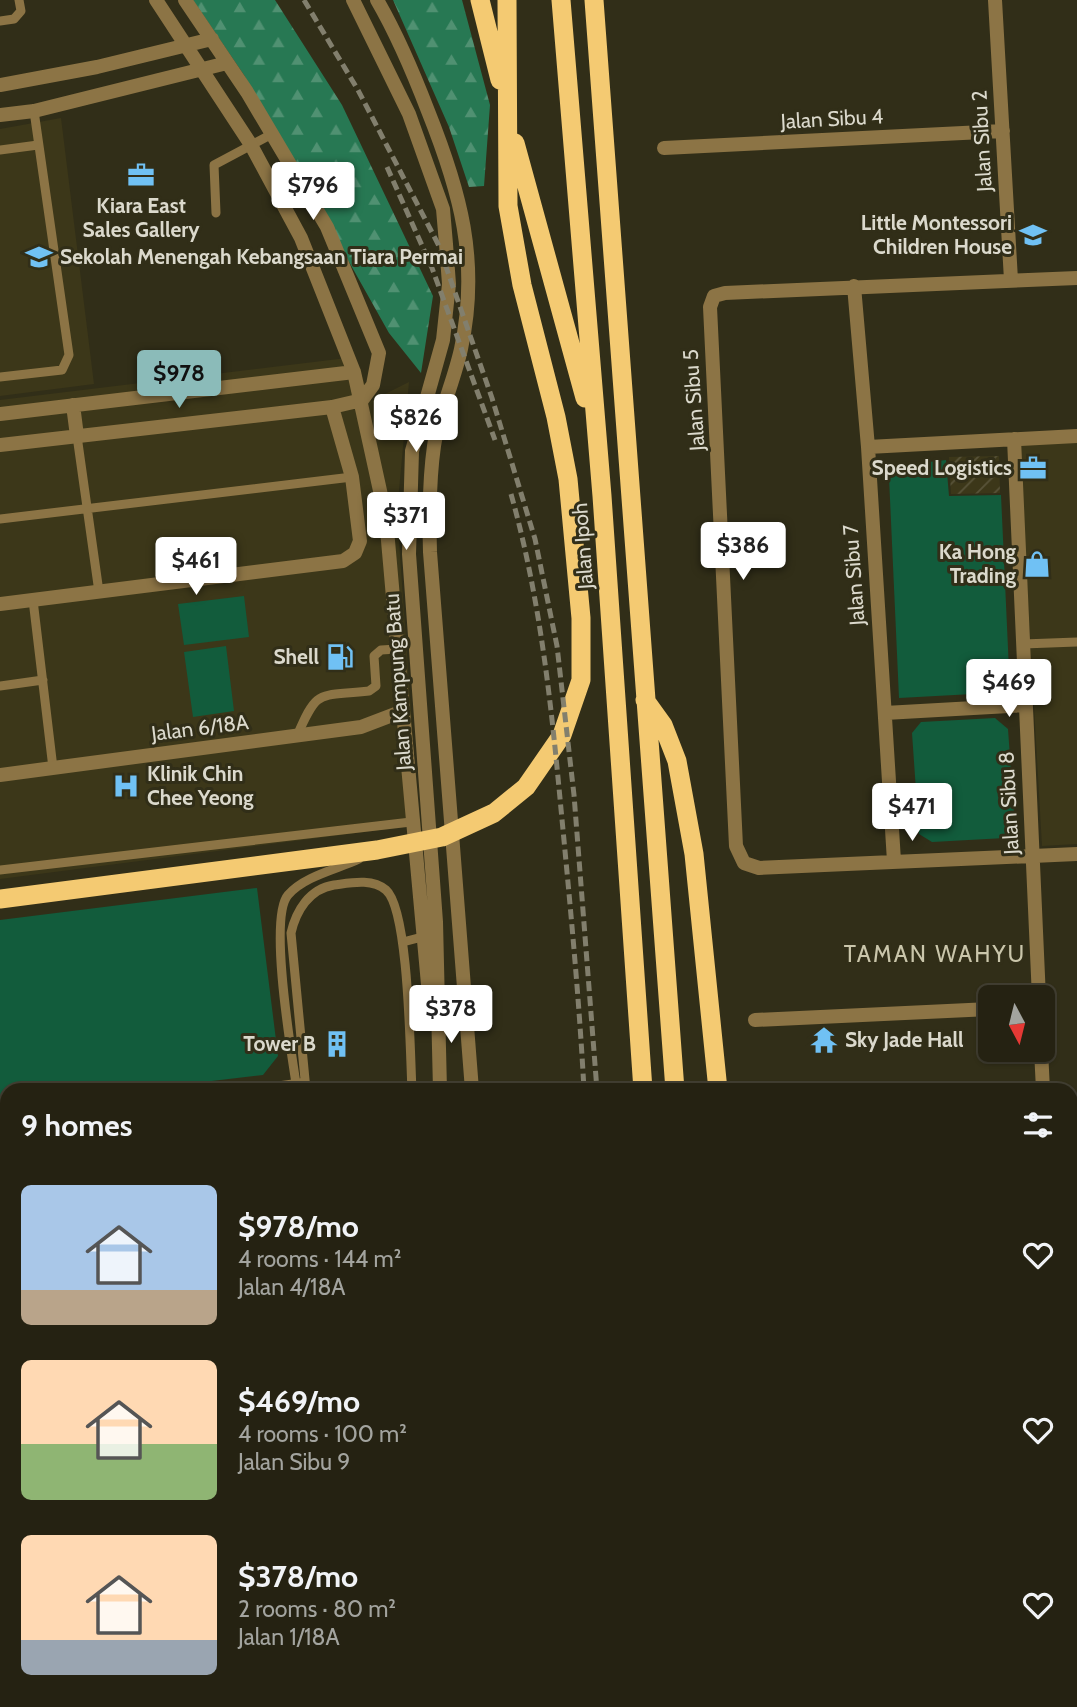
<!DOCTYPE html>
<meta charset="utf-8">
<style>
body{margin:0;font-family:Cabin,sans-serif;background:#2d2a1b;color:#f1f3f6;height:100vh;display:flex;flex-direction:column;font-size:26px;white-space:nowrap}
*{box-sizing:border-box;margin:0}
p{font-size:23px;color:#a3a49f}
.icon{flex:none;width:38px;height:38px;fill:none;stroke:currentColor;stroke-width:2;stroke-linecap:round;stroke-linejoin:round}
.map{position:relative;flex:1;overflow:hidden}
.sheet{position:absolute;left:0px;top:1083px;width:1078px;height:625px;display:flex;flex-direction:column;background:#252212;border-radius:21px 21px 0 0;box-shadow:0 2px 5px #0004,0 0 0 2px #423f32}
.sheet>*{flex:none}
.needle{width:46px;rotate:173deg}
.buttons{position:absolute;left:978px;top:985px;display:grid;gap:14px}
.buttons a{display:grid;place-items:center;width:77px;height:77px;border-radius:10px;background:#252212;box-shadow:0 2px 5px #0004,0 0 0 2px #423f32;font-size:35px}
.price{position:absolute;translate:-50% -60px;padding:0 16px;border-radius:7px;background:#fff;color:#222;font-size:23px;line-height:46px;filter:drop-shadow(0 2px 4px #0008)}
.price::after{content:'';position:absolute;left:50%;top:42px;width:21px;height:16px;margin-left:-10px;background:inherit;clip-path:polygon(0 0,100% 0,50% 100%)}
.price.current{background:#8bbbb9;color:#111}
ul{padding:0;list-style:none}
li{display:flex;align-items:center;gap:21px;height:175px;padding:0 21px}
li span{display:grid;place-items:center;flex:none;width:196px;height:140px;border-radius:10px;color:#555}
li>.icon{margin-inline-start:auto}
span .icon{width:84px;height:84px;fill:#fffc;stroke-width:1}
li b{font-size:30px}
h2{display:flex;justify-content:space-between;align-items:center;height:84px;padding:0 21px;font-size:30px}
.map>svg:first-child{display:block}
.built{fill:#3c3719}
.industrial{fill:url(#industrial-furrows)}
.green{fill:#125c3c}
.forest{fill:url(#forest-firs)}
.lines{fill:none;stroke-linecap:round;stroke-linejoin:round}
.service{stroke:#8c7445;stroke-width:9}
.minor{stroke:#8c7445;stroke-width:14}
.tertiary{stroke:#8c7445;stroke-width:14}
.trunk{stroke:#f4ca72;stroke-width:19}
.rail{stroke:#827f6d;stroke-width:5;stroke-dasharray:10 5;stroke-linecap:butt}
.labels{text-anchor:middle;stroke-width:6;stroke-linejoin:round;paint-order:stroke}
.street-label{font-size:21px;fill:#dbd9cc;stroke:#312e18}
.poi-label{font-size:21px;font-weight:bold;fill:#dbd9cc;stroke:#312e18;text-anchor:end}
.neighbourhood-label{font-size:23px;letter-spacing:2px;fill:#cac6ab;stroke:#312e18}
</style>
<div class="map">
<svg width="1077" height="1707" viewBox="0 0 1077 1707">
<defs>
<pattern id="industrial-furrows" width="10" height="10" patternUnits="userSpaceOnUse" patternTransform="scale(1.75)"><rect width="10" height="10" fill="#3c3719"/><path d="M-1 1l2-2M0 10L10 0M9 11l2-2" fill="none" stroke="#585339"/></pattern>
<pattern id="forest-firs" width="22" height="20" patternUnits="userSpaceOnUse" patternTransform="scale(1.75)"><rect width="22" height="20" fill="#277853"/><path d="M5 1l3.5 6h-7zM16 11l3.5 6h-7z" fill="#509172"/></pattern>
</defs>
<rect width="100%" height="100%" fill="#312e18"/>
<path class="built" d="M 61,118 L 94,384 L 0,396 L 0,129 Z
M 355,357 L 371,401 L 409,382 L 397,512 L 419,825 L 0,879 L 0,400 Z
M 1077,442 L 1077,844 L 1042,846 L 1019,444 Z
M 110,1701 L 503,1701 L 504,1707 L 111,1707 Z"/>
<path class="industrial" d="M 999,456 L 1000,493 L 951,494 L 949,457 Z"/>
<path class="green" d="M 946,460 L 949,496 L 1001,495 L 1010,692 L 899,698 L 889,477 L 895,466 Z
M 244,596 L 249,637 L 184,645 L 178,604 Z
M 226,646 L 234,711 L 193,717 L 184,652 Z
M 995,718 L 1008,729 L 1015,826 L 1005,838 L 932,842 L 919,834 L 912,733 L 921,722 Z
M 257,888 L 278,1056 L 263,1075 L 136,1090 L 7,1090 L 7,1124 L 0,1126 L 0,920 Z
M 0,1189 L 7,1189 L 7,1398 L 0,1399 Z
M 1071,1314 L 1077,1314 L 1077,1653 L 1071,1653 Z"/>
<path class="forest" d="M 193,0 L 275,0 L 342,105 L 433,296 L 421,373 L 389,333 L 244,75 Z
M 393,0 L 462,0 L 490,105 L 484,186 L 469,187 L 449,127 Z"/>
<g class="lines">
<path class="service" d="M 0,21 L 14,19 L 21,11 L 19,0
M 0,150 L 38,145
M 216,213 L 214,165 L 272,134
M 0,377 L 62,370 L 69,355 L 34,111
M 77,436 L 99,592
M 0,519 L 352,477
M 33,600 L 53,768
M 1023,644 L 1077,642
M 0,686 L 43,680
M 297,736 C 318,687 318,697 369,691 L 376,686 L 374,656 L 381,650 L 397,649
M 0,870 L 411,822
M 403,942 L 422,937
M 248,1090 L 300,1083
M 297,1090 C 292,1056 268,918 288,895 C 304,876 338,869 359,859
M 306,1090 L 291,933 C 296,911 309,889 334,885 C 350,883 372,878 386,890 C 409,910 410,1054 412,1090
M 3,1142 L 7,1161
M 0,1178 L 7,1178
M 0,1384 L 7,1383
M 0,1557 L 7,1559
M 0,1668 L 7,1666
M 226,1701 L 227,1707"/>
<path class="minor" d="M 185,0 L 247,92 L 327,227 L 379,353 L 373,385 L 362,400
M 995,0 L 1011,280
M 0,85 L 97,67 L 212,39
M 0,115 L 34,111 L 227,63
M 664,148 L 1003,131
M 1077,278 L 725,293 L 714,296 L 710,307 L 736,846 L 744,863 L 759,868 L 1077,854
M 854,286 L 868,447 L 894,861
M 73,405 L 77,436
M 0,414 L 354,372
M 1014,439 L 1039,998
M 0,445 L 332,407 L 362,400
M 868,447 L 1077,436
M 0,604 L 343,561 L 355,553 L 360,541 L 352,477 L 332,407
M 885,713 L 1026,705
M 0,775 L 361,727 L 403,711 L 386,518 L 354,372 L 301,238 L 251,145 L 156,0
M 755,1020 L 990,1009
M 1041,1050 L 1043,1090
M 1071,1297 L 1077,1296
M 0,1430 L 7,1430
M 0,1471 L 7,1470
M 1071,1684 L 1077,1683
M 129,1701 L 129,1707
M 320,1701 L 321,1707
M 385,1707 L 435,1701
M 824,1707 L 829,1702 L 846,1701"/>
<path class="tertiary" d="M 353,0 L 409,114 L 443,209 L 446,244 L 449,284 L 443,340 L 412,451 L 409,554 L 436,922 L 440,1090
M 377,0 C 398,36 413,72 428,111 C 460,191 480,261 461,349 C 454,381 439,413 434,446 C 429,481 429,516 430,552 L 472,1090
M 403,711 L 429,995
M 484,1701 L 485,1707
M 519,1701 L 520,1707"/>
<path class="trunk" d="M 480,0 L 500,80
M 561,0 L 602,496 L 643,1090
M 594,0 L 675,1090
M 515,143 L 585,398
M 645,700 L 663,725 L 677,761 L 694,854 L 718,1090
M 0,899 L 377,850 L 442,837 L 494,813 L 526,787 L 562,735 L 581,680 L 581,618 L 568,479 L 556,417 L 522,285 L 508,206 L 507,0
M 687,1701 L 687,1707
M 721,1701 L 722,1707"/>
<path class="rail" d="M 304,0 L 358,90 L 438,244 L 492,398 L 535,539 L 557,646 L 574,795 L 597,1090
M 387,167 L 432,268 L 495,440
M 511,494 C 540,597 551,702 561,809 C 570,903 579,996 584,1090
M 630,1701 L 630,1707"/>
</g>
<defs>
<symbol id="office-bare" viewBox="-9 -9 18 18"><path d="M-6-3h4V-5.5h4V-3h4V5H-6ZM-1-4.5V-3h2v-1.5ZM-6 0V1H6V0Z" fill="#70c1f4" stroke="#312e18" stroke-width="2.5" paint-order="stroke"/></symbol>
<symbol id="school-bare" viewBox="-9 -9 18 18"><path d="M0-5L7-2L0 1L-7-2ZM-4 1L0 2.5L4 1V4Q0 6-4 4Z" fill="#70c1f4" stroke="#312e18" stroke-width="2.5" paint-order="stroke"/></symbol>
<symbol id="shop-bare" viewBox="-9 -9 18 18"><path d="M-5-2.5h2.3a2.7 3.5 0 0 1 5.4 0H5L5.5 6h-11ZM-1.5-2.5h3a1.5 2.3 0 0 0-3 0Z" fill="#70c1f4" stroke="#312e18" stroke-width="2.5" paint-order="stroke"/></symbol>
<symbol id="fuel-bare" viewBox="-9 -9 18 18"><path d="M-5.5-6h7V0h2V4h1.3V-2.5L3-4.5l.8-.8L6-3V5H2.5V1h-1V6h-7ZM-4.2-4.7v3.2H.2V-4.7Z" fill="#70c1f4" stroke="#312e18" stroke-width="2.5" paint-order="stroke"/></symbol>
<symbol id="hospital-bare" viewBox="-9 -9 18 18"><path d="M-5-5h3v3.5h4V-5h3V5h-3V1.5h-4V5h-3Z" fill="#70c1f4" stroke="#312e18" stroke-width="2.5" paint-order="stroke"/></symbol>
<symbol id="temple-bare" viewBox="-9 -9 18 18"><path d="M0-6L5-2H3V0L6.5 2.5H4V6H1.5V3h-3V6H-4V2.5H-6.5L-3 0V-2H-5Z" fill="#70c1f4" stroke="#312e18" stroke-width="2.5" paint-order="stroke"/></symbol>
<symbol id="building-bare" viewBox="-9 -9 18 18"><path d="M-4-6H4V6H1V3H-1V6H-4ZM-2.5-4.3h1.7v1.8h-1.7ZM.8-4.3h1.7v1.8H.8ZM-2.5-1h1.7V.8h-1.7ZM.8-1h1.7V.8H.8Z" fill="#70c1f4" stroke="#312e18" stroke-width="2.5" paint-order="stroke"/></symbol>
</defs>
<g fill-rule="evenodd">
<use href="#office-bare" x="122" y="156" width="38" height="38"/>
<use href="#school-bare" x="1014" y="216" width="38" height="38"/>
<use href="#school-bare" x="20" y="238" width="38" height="38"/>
<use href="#office-bare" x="1014" y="449" width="38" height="38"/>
<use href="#shop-bare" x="1018" y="545" width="38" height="38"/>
<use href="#fuel-bare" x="321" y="638" width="38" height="38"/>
<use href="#hospital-bare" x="107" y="767" width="38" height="38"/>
<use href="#temple-bare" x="805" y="1021" width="38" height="38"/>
<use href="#building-bare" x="318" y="1025" width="38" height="38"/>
</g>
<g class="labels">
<g class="street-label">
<text transform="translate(832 119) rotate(-3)" y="7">Jalan Sibu 4</text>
<text transform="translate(982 141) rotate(-93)" y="7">Jalan Sibu 2</text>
<text transform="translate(694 400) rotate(-94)" y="7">Jalan Sibu 5</text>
<text transform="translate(583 546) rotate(-94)" y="7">Jalan Ipoh</text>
<text transform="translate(854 575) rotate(-94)" y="7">Jalan Sibu 7</text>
<text transform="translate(398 682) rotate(-94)" y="7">Jalan Kampung Batu</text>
<text transform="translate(200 728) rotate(-7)" y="7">Jalan 6/18A</text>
<text transform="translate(1009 803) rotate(-93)" y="7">Jalan Sibu 8</text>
</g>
<g class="poi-label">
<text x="141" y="213" text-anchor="middle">Kiara East<tspan x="141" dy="24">Sales Gallery</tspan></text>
<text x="1012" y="230">Little Montessori<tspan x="1012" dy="24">Children House</tspan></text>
<text x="60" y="264" text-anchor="start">Sekolah Menengah Kebangsaan Tiara Permai</text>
<text x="1012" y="475">Speed Logistics</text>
<text x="1016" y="559">Ka Hong<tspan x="1016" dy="24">Trading</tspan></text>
<text x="319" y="664">Shell</text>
<text x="147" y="781" text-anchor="start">Klinik Chin<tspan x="147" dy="24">Chee Yeong</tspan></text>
<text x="845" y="1047" text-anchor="start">Sky Jade Hall</text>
<text x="316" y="1051">Tower B</text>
</g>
<g class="neighbourhood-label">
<text x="935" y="962">TAMAN WAHYU</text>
</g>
</g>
</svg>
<div class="buttons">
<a><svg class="needle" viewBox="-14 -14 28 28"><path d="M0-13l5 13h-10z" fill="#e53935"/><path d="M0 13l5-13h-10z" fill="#a3a49f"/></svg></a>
</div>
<b class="price" style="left:313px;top:222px">$796</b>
<b class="price current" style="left:179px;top:410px">$978</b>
<b class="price" style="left:416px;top:454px">$826</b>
<b class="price" style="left:406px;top:552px">$371</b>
<b class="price" style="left:743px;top:582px">$386</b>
<b class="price" style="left:196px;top:597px">$461</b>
<b class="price" style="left:1009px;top:719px">$469</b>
<b class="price" style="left:912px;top:843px">$471</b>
<b class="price" style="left:451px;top:1045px">$378</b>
<section class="sheet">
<h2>9 homes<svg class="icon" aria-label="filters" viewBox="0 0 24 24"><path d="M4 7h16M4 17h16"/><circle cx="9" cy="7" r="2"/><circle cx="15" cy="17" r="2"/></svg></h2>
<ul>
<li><span style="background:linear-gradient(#a9c7e8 75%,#b9a48a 0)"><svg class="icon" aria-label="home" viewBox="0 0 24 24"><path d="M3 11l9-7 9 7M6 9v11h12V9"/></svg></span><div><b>$978/mo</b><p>4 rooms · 144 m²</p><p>Jalan 4/18A</p></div><svg class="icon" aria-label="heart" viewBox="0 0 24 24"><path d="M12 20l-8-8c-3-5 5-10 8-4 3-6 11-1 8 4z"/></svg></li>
<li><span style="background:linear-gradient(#ffd9b3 60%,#8fb573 0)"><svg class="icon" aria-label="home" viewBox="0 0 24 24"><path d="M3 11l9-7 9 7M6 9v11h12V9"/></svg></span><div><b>$469/mo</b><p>4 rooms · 100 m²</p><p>Jalan Sibu 9</p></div><svg class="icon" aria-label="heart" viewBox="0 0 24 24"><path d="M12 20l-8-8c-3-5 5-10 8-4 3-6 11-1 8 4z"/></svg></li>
<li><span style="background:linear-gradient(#ffd9b3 75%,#9aa5b1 0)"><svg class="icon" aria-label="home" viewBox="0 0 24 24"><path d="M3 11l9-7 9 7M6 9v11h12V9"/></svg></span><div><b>$378/mo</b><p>2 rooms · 80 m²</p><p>Jalan 1/18A</p></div><svg class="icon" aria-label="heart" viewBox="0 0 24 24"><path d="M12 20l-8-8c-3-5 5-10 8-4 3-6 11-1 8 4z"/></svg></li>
</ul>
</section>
</div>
